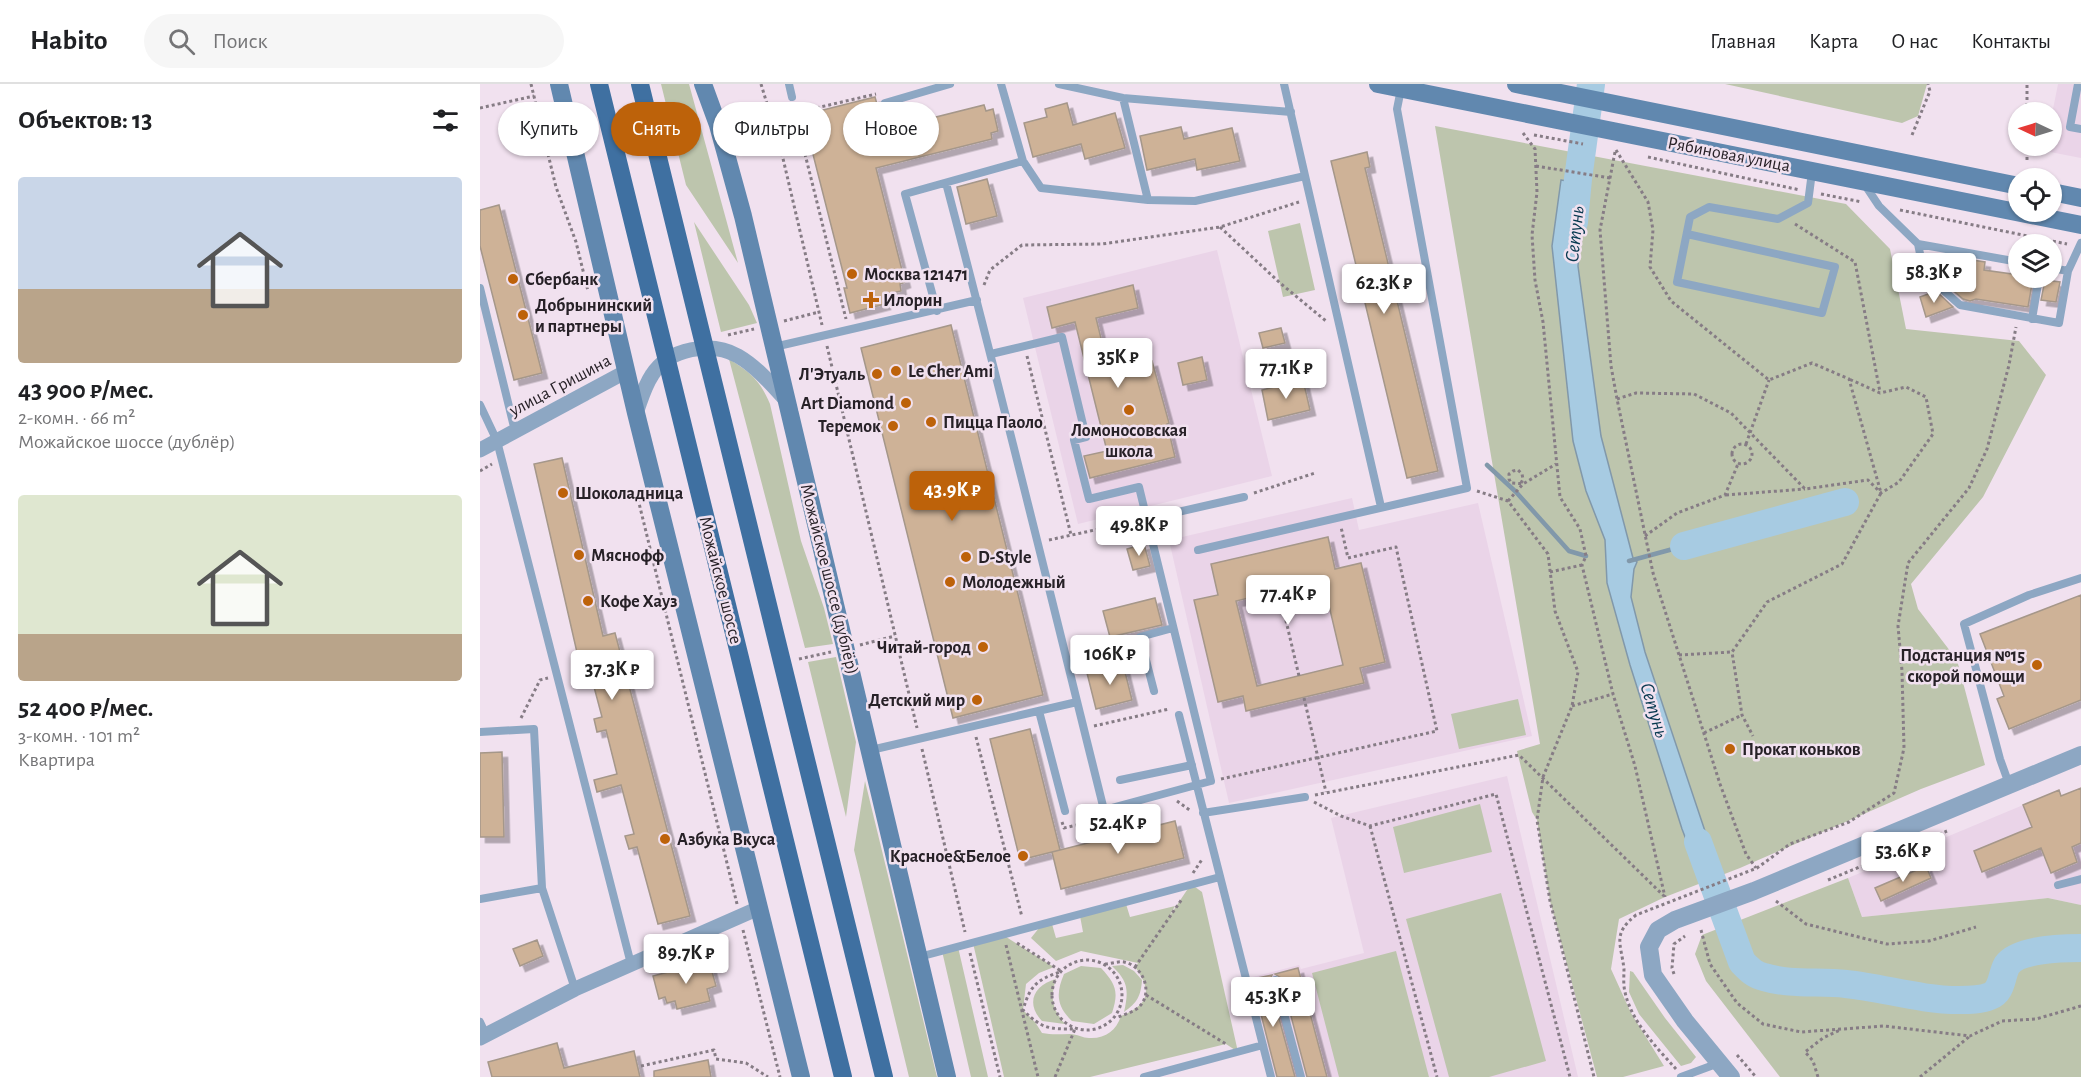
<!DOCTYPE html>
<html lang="ru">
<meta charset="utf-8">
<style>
body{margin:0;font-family:"Alegreya Sans",sans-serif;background:#f6f6f6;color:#202124;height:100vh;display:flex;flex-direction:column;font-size:22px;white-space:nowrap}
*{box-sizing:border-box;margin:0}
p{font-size:20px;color:#757577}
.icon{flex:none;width:33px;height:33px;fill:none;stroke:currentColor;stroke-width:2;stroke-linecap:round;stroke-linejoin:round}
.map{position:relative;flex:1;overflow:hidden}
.panel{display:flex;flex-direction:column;background:#fff;width:480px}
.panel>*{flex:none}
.top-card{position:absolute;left:18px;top:18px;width:570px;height:54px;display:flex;gap:12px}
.needle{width:39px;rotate:274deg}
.fabs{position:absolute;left:1528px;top:18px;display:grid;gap:12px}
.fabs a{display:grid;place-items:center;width:54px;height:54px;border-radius:50%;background:#fff;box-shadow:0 2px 4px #0004;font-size:30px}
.price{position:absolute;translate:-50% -51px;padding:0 14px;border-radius:6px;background:#fff;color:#222;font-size:20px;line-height:39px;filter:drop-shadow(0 2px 3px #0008)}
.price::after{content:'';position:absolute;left:50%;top:36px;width:18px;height:14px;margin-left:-9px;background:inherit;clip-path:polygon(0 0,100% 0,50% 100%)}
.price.current{background:#bd620a;color:#fff}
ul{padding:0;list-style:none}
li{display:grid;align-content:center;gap:12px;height:318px;padding:0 18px}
li span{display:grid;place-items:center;height:186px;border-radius:6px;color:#555}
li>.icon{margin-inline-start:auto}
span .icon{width:108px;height:108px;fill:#fffc;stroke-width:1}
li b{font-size:26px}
h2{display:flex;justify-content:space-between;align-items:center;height:72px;padding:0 18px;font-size:26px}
.tag{padding:0 21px;border-radius:27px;background:#fff;box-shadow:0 2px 4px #0004;font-size:21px;line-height:54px}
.tag.current{background:#bd620a;color:#fff}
header{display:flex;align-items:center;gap:36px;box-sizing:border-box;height:84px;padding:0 30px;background:#fff;border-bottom:2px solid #e0e0e0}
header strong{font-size:28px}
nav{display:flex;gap:33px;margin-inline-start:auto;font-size:21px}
.search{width:420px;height:54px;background:#f6f6f6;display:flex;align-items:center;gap:15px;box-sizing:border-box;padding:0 21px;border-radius:33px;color:#757577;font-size:22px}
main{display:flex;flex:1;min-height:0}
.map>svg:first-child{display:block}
.built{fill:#ead4e8}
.green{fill:#bdc5ad;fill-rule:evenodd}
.water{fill:#a7cbe2;stroke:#8198aa;stroke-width:1.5}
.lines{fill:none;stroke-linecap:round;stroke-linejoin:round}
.stream{stroke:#8198aa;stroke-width:4.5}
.river{stroke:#a7cbe2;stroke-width:28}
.building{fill:#ceb297;stroke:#a5978a;stroke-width:1.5;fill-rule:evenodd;filter:url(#shadow)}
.path{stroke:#867c85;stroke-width:3;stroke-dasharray:3 3;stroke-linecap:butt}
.service{stroke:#8da7c3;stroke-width:8}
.minor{stroke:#8da7c3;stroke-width:15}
.tertiary{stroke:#8da7c3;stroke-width:18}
.secondary{stroke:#6188af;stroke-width:18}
.primary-bridge{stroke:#3f70a1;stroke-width:18}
.poi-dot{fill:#bd620a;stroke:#f1e1ef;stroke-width:2}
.labels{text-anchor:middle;stroke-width:5;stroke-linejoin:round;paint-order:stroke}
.street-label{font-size:18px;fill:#272127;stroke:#f1e1ef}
.poi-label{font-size:18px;font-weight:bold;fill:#272127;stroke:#f1e1ef;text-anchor:start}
.water-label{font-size:20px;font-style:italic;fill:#07384f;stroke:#f1e1ef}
</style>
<header>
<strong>Habito</strong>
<div class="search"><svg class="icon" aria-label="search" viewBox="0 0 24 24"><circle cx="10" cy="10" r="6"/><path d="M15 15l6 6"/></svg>Поиск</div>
<nav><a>Главная</a><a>Карта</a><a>О нас</a><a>Контакты</a></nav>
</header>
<main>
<section class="panel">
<h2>Объектов: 13<svg class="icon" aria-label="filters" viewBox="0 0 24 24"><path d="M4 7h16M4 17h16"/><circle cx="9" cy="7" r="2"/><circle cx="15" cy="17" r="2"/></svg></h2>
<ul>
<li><span style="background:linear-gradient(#c9d6e8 60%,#b9a48a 0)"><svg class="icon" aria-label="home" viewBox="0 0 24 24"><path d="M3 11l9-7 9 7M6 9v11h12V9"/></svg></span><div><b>43 900 ₽/мес.</b><p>2-комн. · 66 m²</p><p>Можайское шоссе (дублёр)</p></div></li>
<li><span style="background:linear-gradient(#dfe7d0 75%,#b9a48a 0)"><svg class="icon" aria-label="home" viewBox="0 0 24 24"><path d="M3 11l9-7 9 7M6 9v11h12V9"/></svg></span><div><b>52 400 ₽/мес.</b><p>3-комн. · 101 m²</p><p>Квартира</p></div></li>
</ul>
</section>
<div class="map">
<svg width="1601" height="993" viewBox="0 0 1601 993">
<defs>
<filter id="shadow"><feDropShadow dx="5.5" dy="5.5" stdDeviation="0" flood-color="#0004"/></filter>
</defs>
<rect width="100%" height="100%" fill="#f1e1ef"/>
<path class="built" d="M 1578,0 L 1601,0 L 1601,74 L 1565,67 L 1566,62 L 1572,62 L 1572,30 Z
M 737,166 L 792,392 L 598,440 L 543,214 Z
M 872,414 L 879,446 L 998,419 L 1052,652 L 749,719 L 689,456 Z
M 1027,692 L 1098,993 L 795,993 L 769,894 L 819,881 L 821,885 L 884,869 L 851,734 Z
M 1601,704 L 1601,821 L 1568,814 L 1382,833 L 1368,794 L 1579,706 L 1582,712 Z"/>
<path class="green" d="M 181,0 L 209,0 L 258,179 L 206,101 Z
M 1245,0 L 1447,0 L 1438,32 L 1422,39 Z
M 955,42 L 1366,120 L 1410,165 L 1426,245 L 1539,257 L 1566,291 L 1503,413 L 1431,500 L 1438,525 L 1477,576 L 1505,681 L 1441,705 L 1260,784 L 1185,813 L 1139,835 L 1131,885 L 1151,929 L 1184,982 L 1143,993 L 1117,993 L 1070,817 L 1057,736 L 1052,728 L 1037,667 L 1060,660 ZM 1081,97 L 1106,100 L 1098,182 L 1121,352 L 1153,474 L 1151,513 L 1165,568 L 1229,759 L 1243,788 L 1223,797 L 1202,745 L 1150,581 L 1127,499 L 1125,456 L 1106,407 L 1093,356 L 1072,162 Z
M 214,138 L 269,221 L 277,239 L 241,248 Z
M 820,139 L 835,206 L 803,213 L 788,147 Z
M 249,275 C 270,288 280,296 290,320 L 321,457 L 344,524 L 353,560 L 325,564 Z
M 356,573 L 376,658 L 366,733 L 328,578 Z
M 1038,615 L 1046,651 L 979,665 L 971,630 Z
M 385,697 L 457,993 L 429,993 L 374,766 Z
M 1000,720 L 1012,768 L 924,789 L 913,743 Z
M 1368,794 L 1382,833 L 1568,814 L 1601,821 L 1601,993 L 1300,993 L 1226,897 L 1215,870 L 1222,851 Z
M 711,800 L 722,808 L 758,968 L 746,960 L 610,993 L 524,993 L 493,859 L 523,851 L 574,883 L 559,889 L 546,900 L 543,926 L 555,938 L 562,949 C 572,951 580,950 590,950 C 597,950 603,954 609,954 C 625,955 636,947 641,932 C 669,921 673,907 655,883 L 658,879 L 601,867 L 576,877 L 551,854 L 559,844 L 572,840 L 576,854 L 603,848 L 600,832 L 646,820 L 650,833 L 695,822 L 689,833 Z
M 1021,809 L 1066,977 L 1009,993 L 969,993 L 926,835 Z
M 478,863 L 508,993 L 491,993 L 462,867 Z
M 916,867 L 949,993 L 859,993 L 832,889 Z
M 643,881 L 654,887 L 662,896 C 661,912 657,919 644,928 C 649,906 648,897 632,882 Z
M 601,882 L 621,884 C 636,900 639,908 632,929 L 614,940 L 592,937 C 576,922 576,909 584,890 Z
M 1150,887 L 1153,888 L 1185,934 L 1216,973 L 1211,979 L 1201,982 L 1159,930 L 1149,908 Z
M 576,895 C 570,913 572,925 585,940 L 562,937 C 545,919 554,901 576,895 Z"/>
<path class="water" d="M 1081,96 L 1106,100 L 1098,182 L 1121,352 L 1153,474 L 1157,478 L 1154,485 L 1151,513 L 1165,568 L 1229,759 L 1243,789 L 1222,797 L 1202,745 L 1150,581 L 1127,499 L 1125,456 L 1106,407 L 1093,357 L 1072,162 Z"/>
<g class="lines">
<path class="stream" d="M 1007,381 L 1036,408 L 1089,467 L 1106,472
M 1149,477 L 1204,462"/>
<path class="river" d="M 1094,138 L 1098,95 L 1111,0
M 1204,462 L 1365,418
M 1218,758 L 1262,878 C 1269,885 1274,891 1284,893 C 1310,901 1339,897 1366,900 C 1404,904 1440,916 1479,916 C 1489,916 1501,916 1510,912 C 1523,907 1521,891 1527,881 C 1538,865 1583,864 1601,864"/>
</g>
<path class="building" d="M 395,13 L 404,46 L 504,21 L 506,27 L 513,25 L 518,47 L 511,49 L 512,55 L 396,84 L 425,198 L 420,200 L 421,207 L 403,211 L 405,220 L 370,229 L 364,204 L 367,204 L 323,31 Z
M 587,19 L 593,41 L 635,29 L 645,64 L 605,75 L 601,60 L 553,73 L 544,39 L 567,33 L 565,25 Z
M 701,43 L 704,55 L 752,44 L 760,77 L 717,86 L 715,75 L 667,86 L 660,52 Z
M 887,68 L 890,83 L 885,84 L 958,387 L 927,394 L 851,77 Z
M 507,95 L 517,132 L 486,140 L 477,103 Z
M 19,121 L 62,289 L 34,296 L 0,162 L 0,126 Z
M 1486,175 L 1505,178 L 1504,186 L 1539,191 L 1539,194 L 1553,194 L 1548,223 L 1496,215 L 1490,217 L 1483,215 L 1468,202 L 1482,197 Z
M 1565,196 L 1580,198 L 1576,218 L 1561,216 Z
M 653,201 L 658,224 L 616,234 L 629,287 L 672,277 L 689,339 L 687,340 L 695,373 L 610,394 L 604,372 L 627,367 L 595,238 L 572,244 L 567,223 Z
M 1456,207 L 1473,223 L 1446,233 L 1440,213 Z
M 471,241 L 563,611 L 473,634 L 381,264 Z
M 801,244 L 805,259 L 783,264 L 779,249 Z
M 722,273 L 727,296 L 703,301 L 698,279 Z
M 823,296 L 830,326 L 788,336 L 782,306 Z
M 82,374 L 123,552 L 135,549 L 210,832 L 178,840 L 157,763 L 149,765 L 145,752 L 154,750 L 141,701 L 117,708 L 114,696 L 137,690 L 126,646 L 117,648 L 114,635 L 122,633 L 109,584 L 101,586 L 54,380 Z
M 848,453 L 855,485 L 881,479 L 905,578 L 880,584 L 884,599 L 766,627 L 763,612 L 738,618 L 714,516 L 738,511 L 731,480 ZM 843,496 L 863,581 L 777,602 L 756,517 Z
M 664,460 L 670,482 L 653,486 L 647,465 Z
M 1601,511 L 1601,616 L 1529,645 L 1517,615 L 1524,612 L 1500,550 Z
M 675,514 L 682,541 L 630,553 L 623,527 Z
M 643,580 L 652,616 L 616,625 L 607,589 Z
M 550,645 L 580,766 L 540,776 L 510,655 Z
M 22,668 L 24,753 L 0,753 L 0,669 Z
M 1601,704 L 1601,759 L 1592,763 L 1597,778 L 1571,789 L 1561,764 L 1502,788 L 1494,767 L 1552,743 L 1543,721 L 1579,706 L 1581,712 Z
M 695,737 L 704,774 L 581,805 L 572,768 Z
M 1446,782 L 1451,794 L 1401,817 L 1395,804 Z
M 57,856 L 63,872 L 40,882 L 33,865 Z
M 229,877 L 236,902 L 227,905 L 230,917 L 197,925 L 195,917 L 187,919 L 185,913 L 179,915 L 173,892 Z
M 818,884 L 847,993 L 827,993 L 801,894 L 795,890 Z
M 792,891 L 789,898 L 815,993 L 797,993 L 772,895 Z
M 77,959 L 84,984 L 154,967 L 160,993 L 12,993 L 8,978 Z
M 228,976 L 231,993 L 174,993 L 174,987 Z"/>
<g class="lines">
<path class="path" d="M 51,0 L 76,103 L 96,158 L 108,207
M 281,0 L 301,66 L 342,241
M 319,20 L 327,61 L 323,62 L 366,235
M 0,24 L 54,12
M 319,28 L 396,10
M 1547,28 L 1547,0
M 1043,49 L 1055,65 L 1057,108 L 1052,151 L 1055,196 L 1063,238 L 1080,413 L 1100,445 L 1106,472 L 1102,481 L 1133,610 L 1155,682 L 1185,813
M 1054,51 L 1103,60
M 1432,51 L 1450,7 L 1448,0
M 1136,66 L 1168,118 L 1173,146 L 1170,183 L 1191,217 L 1289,296 L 1332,279 L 1369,295 L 1401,409 L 1362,480 L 1287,518 L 1252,568 L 1262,631 L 1273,652
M 1135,68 L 1120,146 L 1131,282 L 1137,315 L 1173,489 L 1240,700 L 1266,770 L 1276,784
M 1168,73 L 1320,106
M 1547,76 L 1547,62
M 1056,82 L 1130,94
M 1341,110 L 1382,118
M 1420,126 L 1587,160
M 1315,140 L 1375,178 L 1400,308
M 740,143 L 800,199 L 846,237
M 504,201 L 510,186 L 542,161 L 622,160 L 740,143 L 819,118
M 304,237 L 339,228
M 248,251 L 274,245
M 347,262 L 437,644
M 547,272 L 591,451
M 1137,315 L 1156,309 L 1214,310 L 1251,329 L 1325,405 L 1388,396 L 1401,409 L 1419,398 L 1453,350 L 1446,313 L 1426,303 L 1400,309 L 1369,295
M1252 370a10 10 0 1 1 20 0a10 10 0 1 1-20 0Z
M 1266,360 L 1289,296
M 0,387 L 12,380
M 1041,399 L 1043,395 L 1042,390 L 1038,386 L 1033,387 L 1029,390 L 1029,395 L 1031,399 L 1043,400
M 997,407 L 1028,417 L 1068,470 L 1075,527 L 1098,588 L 1092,622 L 1063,693 L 1057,736 L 1070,817 L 1114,993
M 774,409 L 835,389
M 1246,411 L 1325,405
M 158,415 L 257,820
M 1028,417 L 1043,400 L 1076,380
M 1165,452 L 1197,429 L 1245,411 L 1258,380
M 569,456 L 656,437
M 1070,488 L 1102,481
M 799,507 L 819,592
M 380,561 L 415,552
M 1199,571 L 1252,568
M 319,575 L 351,568
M 824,614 L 846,708
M 1092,622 L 1133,610
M 41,634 L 60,596 L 68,594
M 614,642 L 689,625
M 1224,649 L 1262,631
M 496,653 L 542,833
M 442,665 L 485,848
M 741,695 L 957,647 L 916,463 L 868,474 L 861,443
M 835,711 L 1039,671 L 1184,812
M 697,717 L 711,727
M 834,718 L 861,732 L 890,742 L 1016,710 L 1090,993
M 582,738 L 584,744 L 618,736
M 890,742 L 957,993
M 713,789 L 723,774
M 1348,796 L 1467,747
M 1296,817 L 1326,840 L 1407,860 L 1449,857 L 1496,843
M 263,846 L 300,993
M 1221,846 L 1230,880 L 1257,919 L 1283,940 L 1321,948 L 1404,942 L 1490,952 L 1522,937 L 1556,935 L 1601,922
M 537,859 L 581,887
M 526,861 L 558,993
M 490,869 L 520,993
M572 911a35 35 0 1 1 70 0a35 35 0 1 1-70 0Z
M 625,880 C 630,880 638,877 644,878 C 664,882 674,910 658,924 C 651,929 643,931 636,934
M 655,883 L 702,815
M 1194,890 L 1192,884 L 1194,860 L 1205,852
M 666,911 L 746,960
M 1257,971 L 1276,993
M 161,982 L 234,966 L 236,975 L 266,979 L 288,993
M 1196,985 C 1176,963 1151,937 1145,908 C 1143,900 1144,892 1144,885 C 1141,859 1132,850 1156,831 L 1277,784 L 1310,760 L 1369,738 L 1414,709 L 1424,664 L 1422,587 L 1418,542 L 1428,479 L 1489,404 L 1507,365 L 1529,281 L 1536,243
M 575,993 L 595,945 C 569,945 562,945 543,926 C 550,902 556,896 580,888
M 1338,993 L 1333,977 L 1325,968 L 1343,954 L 1360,946
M 1440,993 L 1490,952"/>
<path class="service" d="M 309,0 L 312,13
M 521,0 L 543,77 L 561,104 L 668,116 L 715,117 L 825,92
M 579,0 L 643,14 L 811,28
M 804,0 L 901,423
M 1598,0 L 1590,43 L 1601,45
M 643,14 L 668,116
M 405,19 L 470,0
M 466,99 C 521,307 572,517 624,726 L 731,697 L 659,403 L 609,415 L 594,356 L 606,353 L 582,253 L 511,270
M 1385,101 L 1399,122 L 1438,160 L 1539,178
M 1207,150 L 1355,183 L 1342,229 L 1197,198 L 1210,133 L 1229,123 L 1298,135 L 1328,119 L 1332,88
M 1438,160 L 1444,189 L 1480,221 L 1579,239 L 1588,187
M 1572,184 L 1588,187 L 1601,159
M 0,204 L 35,347
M 457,227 L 425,110 L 543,77
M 1552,235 L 1559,194
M 294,263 L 497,216
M 0,321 L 17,357 L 151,880
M 667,435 L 764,413
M 718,466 L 987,404 L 917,25 L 921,5
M 674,607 L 660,553 L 693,544
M 559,627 L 585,727
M 699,631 L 791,993
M 0,648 L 54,645 L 62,804 L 95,905
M 391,666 L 597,618
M 640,696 L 712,681
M 1529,700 L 1520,675 L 1484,540 L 1549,511 L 1601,494
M 723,729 L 825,713
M 1578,801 L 1601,795
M 0,815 L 62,804
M 439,873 L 740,793
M 795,896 L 821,993
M 0,938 L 6,951
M 664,993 L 783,961
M 1201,993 L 1239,979"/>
<path class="minor" d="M 156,329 C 161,316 164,303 172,291 C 189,264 231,257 258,272 C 277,283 292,301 306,316
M 0,366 L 147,287
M 0,954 L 95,905 L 279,824"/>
<path class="tertiary" d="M 1251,993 L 1205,937 L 1173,891 L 1169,863 L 1178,846 L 1195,836 L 1274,807 L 1601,671"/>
<path class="secondary" d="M 79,0 L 156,329 L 321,993
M 223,0 L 238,41 L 263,132 L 467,993
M 898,0 L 1601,141
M 1036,0 L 1539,102
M 1572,108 L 1601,114"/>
<path class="primary-bridge" d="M 119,0 L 363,993
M 160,0 L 404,993"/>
</g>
<g class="poi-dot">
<circle cx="372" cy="190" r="6"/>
<circle cx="33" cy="195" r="6"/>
<path d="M388 207h6v6h6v6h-6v6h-6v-6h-6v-6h6z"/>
<circle cx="43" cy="231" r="6"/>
<circle cx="416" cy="287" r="6"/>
<circle cx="397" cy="290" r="6"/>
<circle cx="426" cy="319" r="6"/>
<circle cx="649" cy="326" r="6"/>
<circle cx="451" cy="338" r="6"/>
<circle cx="413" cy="342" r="6"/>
<circle cx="83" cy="409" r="6"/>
<circle cx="99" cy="471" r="6"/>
<circle cx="486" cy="473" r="6"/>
<circle cx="470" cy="498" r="6"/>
<circle cx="108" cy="517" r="6"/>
<circle cx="503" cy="563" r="6"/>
<circle cx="1557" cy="581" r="6"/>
<circle cx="497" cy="616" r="6"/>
<circle cx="1250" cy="665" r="6"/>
<circle cx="185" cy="755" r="6"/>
<circle cx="543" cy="772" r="6"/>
</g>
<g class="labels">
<g class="street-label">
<text transform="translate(1249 70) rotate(11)" y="6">Рябиновая улица</text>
<text transform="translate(80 301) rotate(-28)" y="6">улица Гришина</text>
<text transform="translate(350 495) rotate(76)" y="6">Можайское шоссе (дублёр)</text>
<text transform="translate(241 496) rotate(76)" y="6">Можайское шоссе</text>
</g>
<g class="poi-label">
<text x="384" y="196">Москва 121471</text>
<text x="45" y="201">Сбербанк</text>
<text x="403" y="222">Илорин</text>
<text x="55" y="227">Добрынинский<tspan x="55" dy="21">и партнеры</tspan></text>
<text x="428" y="293">Le Cher Ami</text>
<text x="385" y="296" text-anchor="end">Л'Этуаль</text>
<text x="414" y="325" text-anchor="end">Art Diamond</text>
<text x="463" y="344">Пицца Паоло</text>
<text x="401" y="348" text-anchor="end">Теремок</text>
<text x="649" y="352" text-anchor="middle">Ломоносовская<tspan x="649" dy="21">школа</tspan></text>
<text x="95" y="415">Шоколадница</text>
<text x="111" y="477">Мяснофф</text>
<text x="498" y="479">D-Style</text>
<text x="482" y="504">Молодежный</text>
<text x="120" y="523">Кофе Хауз</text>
<text x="491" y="569" text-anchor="end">Читай-город</text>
<text x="1545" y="577" text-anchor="end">Подстанция №15<tspan x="1545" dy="21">скорой помощи</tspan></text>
<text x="485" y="622" text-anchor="end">Детский мир</text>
<text x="1262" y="671">Прокат коньков</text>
<text x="197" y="761">Азбука Вкуса</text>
<text x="531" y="778" text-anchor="end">Красное&amp;Белое</text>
</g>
<g class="water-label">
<text transform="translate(1094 150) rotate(-84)" y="7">Сетунь</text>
<text transform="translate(1175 626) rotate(73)" y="7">Сетунь</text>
</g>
</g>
</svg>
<div class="fabs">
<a><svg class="needle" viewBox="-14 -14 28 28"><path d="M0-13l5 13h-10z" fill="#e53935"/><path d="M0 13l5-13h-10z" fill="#757577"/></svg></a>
<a><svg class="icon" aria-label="locate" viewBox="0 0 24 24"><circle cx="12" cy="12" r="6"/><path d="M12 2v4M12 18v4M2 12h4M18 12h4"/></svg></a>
<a><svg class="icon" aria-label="layers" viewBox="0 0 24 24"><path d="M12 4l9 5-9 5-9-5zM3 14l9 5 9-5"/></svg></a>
</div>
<b class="price" style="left:1454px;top:220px">58.3K ₽</b>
<b class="price" style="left:904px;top:231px">62.3K ₽</b>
<b class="price" style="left:638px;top:305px">35K ₽</b>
<b class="price" style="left:806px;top:316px">77.1K ₽</b>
<b class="price current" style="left:472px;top:438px">43.9K ₽</b>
<b class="price" style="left:659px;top:473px">49.8K ₽</b>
<b class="price" style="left:808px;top:542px">77.4K ₽</b>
<b class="price" style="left:630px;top:602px">106K ₽</b>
<b class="price" style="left:132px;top:617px">37.3K ₽</b>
<b class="price" style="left:638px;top:771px">52.4K ₽</b>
<b class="price" style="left:1423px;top:799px">53.6K ₽</b>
<b class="price" style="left:206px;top:901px">89.7K ₽</b>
<b class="price" style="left:793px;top:944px">45.3K ₽</b>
<div class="top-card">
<a class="tag">Купить</a>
<a class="tag current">Снять</a>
<a class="tag">Фильтры</a>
<a class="tag">Новое</a>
</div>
</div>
</main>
